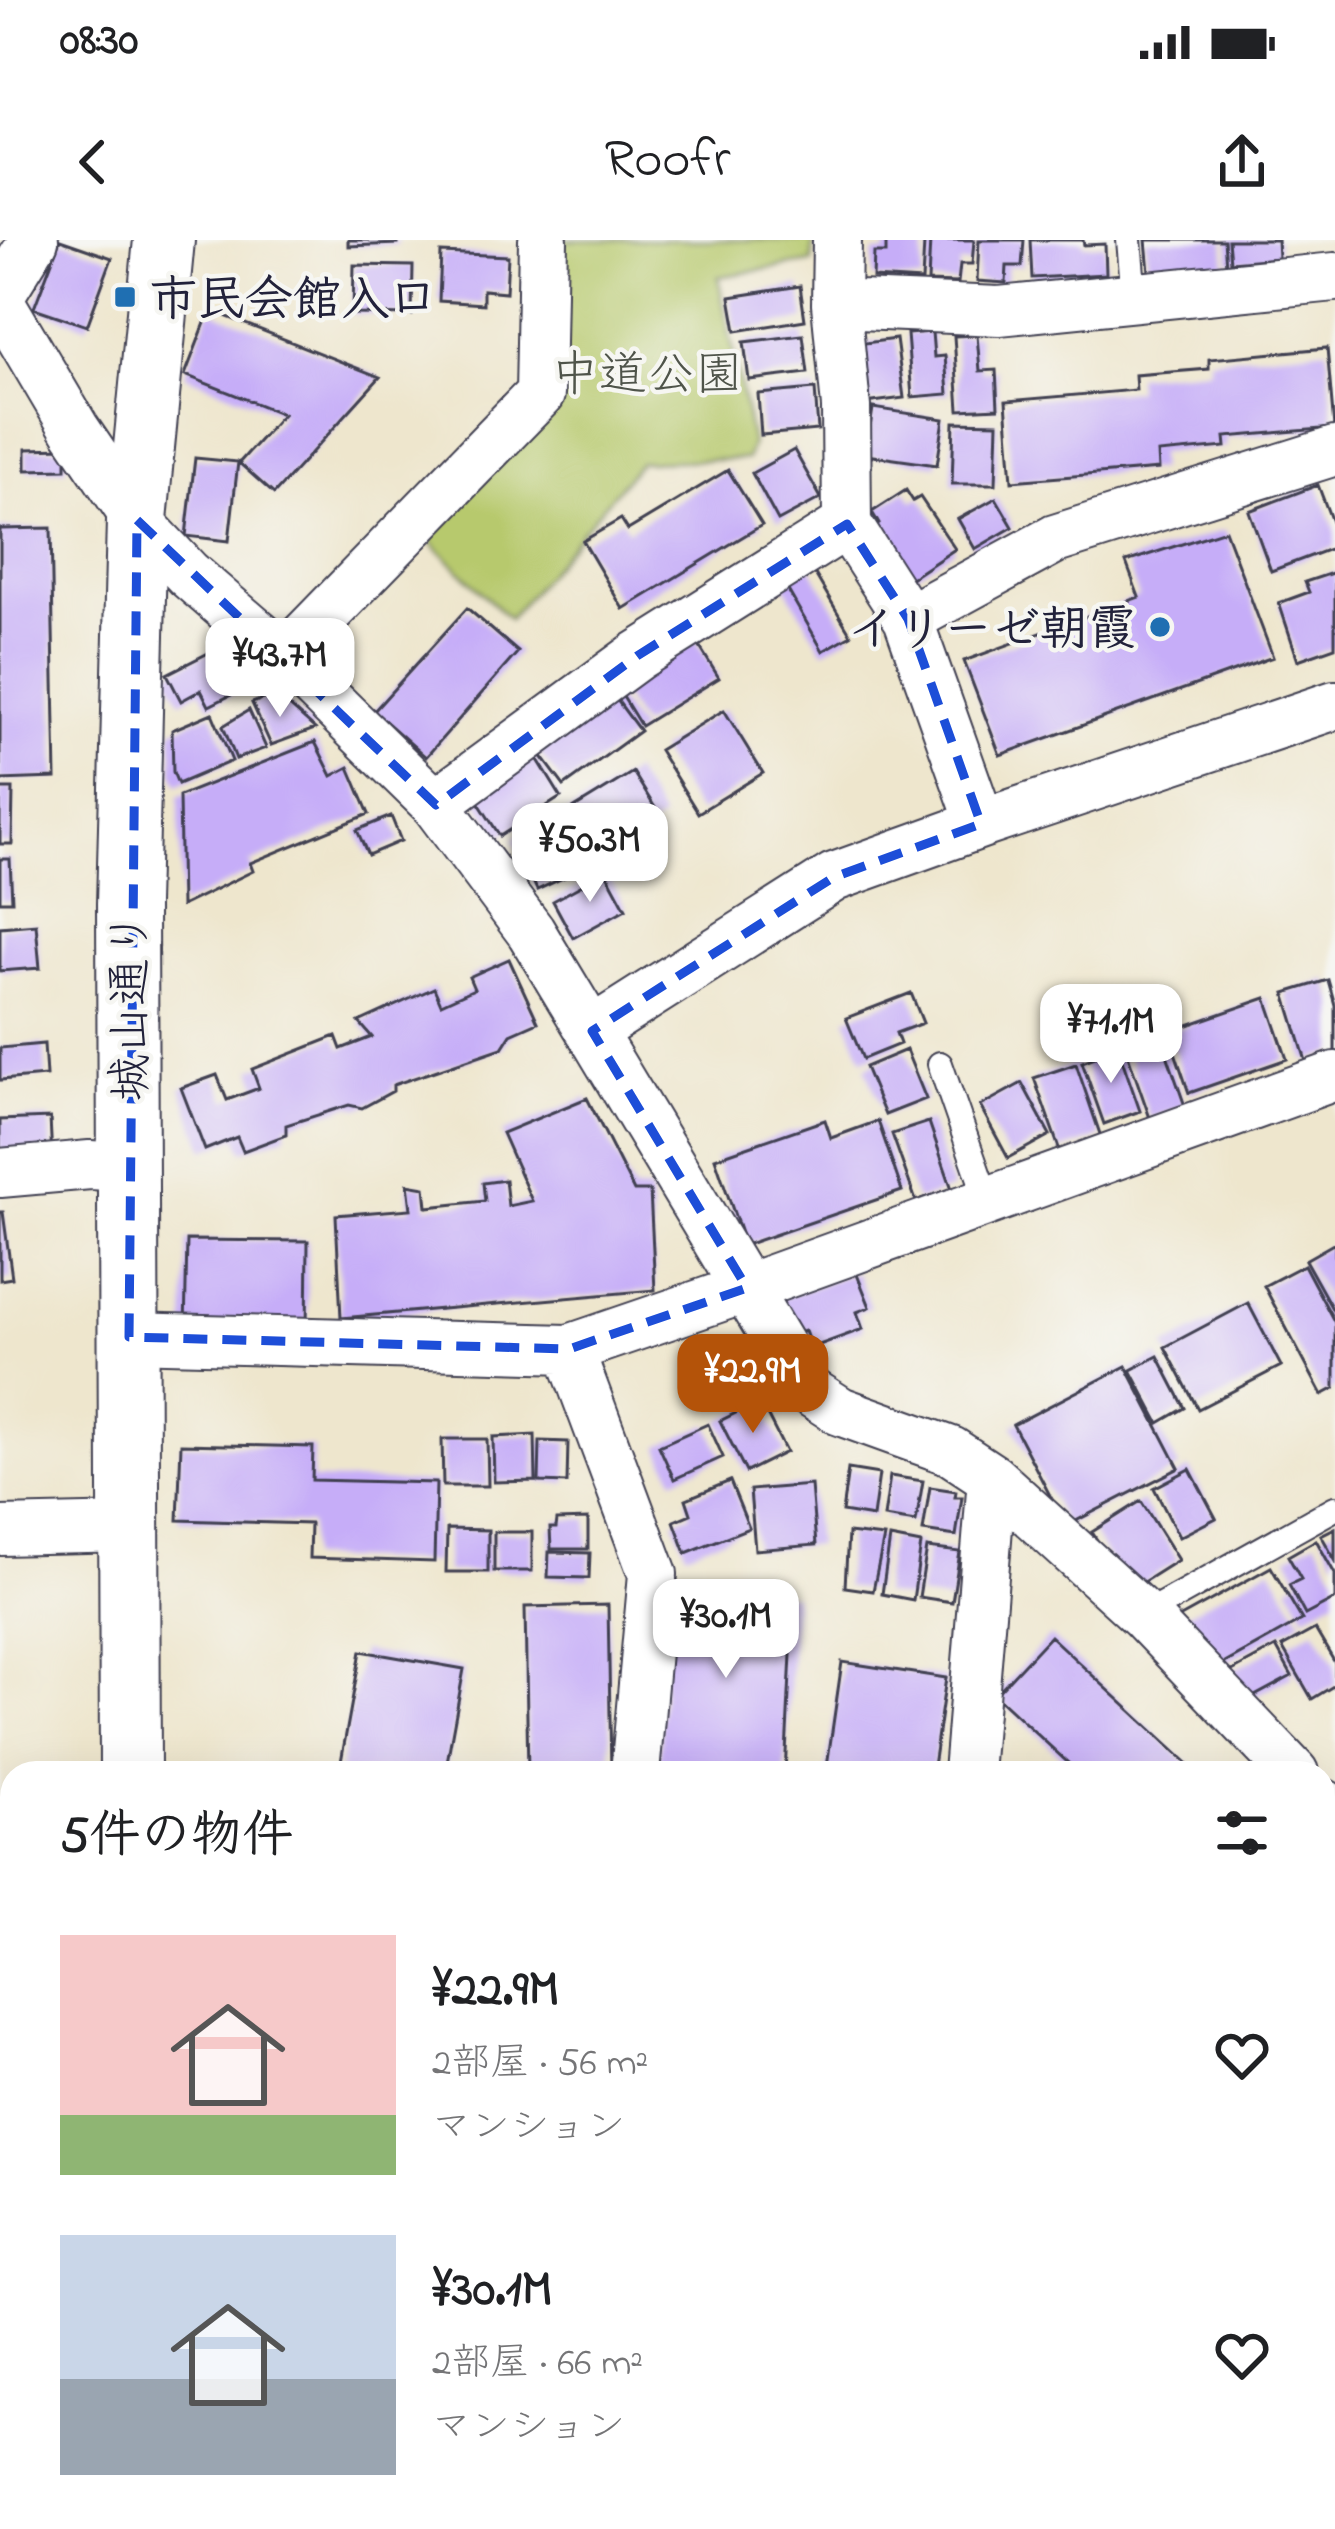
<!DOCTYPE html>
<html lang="ja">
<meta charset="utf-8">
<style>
body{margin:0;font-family:"Indie Flower","Klee One",sans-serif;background:#f6f6f6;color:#202124;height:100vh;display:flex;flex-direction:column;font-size:45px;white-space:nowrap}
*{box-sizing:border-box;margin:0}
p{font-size:39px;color:#757577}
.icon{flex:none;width:66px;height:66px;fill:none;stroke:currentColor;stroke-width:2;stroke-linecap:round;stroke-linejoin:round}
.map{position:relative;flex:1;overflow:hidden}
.drawer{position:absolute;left:0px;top:1521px;width:1335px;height:768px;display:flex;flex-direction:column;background:#fff;border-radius:36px 36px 0 0;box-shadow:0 12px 48px #0002}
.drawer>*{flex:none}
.price{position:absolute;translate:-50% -102px;padding:0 27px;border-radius:24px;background:#fff;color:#222;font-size:39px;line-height:78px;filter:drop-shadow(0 3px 6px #0008)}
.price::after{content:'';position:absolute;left:50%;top:72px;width:36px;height:27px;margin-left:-18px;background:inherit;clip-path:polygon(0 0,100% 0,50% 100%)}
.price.current{background:#b45309;color:#fff}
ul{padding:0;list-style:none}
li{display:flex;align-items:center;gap:36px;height:300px;padding:0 60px}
li span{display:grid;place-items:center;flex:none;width:336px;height:240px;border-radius:0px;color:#555}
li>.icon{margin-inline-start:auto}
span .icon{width:144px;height:144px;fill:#fffc;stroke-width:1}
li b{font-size:51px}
h2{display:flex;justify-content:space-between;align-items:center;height:144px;padding:0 60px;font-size:51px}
.status{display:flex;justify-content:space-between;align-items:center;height:84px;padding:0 60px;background:#fff;direction:ltr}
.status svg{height:33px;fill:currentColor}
header{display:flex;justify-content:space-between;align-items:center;height:156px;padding:0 60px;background:#fff;font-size:54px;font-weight:600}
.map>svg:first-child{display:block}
.green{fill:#b7c96d;stroke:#6c7654;stroke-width:3}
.building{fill:#c6adf8}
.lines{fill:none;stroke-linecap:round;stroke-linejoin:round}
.service-casing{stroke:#413f51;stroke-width:28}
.minor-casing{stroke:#413f51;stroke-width:52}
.tertiary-casing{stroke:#413f51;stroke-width:64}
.service{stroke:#fff;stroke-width:24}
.minor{stroke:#fff;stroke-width:48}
.tertiary{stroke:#fff;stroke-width:60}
.marked{fill:none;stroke:#1d4ed8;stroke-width:9;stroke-dasharray:24 15;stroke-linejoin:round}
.poi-dot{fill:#1f6fb2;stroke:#f6f6f2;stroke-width:4.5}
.labels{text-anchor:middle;stroke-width:9;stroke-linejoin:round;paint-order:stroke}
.poi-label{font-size:48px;font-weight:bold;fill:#22223b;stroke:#f6f6f2;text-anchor:start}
.park-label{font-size:48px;fill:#4f544a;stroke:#f6f6f2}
.street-label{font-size:48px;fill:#22223b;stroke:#f6f6f2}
</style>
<div class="status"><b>08:30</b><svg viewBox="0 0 49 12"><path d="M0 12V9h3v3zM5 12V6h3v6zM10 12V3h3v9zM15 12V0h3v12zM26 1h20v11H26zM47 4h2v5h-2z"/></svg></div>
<header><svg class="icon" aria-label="back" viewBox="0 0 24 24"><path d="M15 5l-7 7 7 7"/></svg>Roofr<svg class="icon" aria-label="share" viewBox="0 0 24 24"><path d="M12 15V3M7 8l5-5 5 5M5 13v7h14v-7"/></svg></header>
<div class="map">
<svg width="1335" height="2289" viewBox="0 0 1335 2289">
<rect width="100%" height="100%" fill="#f6f6f2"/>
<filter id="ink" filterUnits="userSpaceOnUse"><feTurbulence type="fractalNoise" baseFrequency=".00833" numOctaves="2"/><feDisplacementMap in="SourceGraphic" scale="24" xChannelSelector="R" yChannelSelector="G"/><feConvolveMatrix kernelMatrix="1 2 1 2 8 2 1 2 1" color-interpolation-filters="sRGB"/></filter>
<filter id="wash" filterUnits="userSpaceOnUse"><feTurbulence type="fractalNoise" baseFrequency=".004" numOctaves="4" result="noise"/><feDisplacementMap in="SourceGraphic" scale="48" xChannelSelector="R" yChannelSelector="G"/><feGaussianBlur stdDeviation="2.7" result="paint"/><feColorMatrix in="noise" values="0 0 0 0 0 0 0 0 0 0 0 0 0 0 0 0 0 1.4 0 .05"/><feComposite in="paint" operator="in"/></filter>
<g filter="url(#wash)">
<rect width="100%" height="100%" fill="#eee6cd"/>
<path class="green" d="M 563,0 L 813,0 L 812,22 L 718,37 L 752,203 L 747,219 L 640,222 L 509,379 L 427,298 L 556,159 Z"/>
<g id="blocks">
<path class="building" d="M 60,0 L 112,18 L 87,86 L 34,68 Z
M 348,0 L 398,0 L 398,4 L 348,6 Z
M 930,0 L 974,0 L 972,24 L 960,24 L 958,43 L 928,42 Z
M 979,0 L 1024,0 L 1022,26 L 1007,26 L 1006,43 L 977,41 Z
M 1030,0 L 1083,0 L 1084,5 L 1105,4 L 1106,34 L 1032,38 Z
M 1146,0 L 1224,0 L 1226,26 L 1149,32 Z
M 1228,0 L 1277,0 L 1278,18 L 1230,22 Z
M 886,1 L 924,3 L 922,41 L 873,38 L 874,13 L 886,13 Z
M 441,13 L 508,16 L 506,52 L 483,50 L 483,64 L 439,61 Z
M 354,25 L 413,26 L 412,75 L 353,74 Z
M 800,46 L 805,80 L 736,91 L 730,57 Z
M 210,70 L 380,137 L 274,254 L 239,223 L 283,174 L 185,135 Z
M 932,92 L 934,117 L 945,116 L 948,154 L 912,157 L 907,94 Z
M 803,95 L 808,133 L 749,140 L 744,102 Z
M 977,95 L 980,131 L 996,130 L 998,168 L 959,170 L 954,96 Z
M 896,99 L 904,158 L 865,163 L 857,104 Z
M 1327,108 L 1334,188 L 1225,197 L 1226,207 L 1158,213 L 1159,229 L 1012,241 L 1006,161 L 1136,150 L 1135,135 L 1209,129 L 1209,119 Z
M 815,149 L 818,190 L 761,195 L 758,154 Z
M 873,168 L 944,179 L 937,225 L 866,215 Z
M 954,182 L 998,183 L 996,244 L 952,244 Z
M 66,208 L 66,229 L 26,230 L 26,209 Z
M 794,210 L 821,258 L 778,281 L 752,233 Z
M 195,218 L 238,222 L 229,301 L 186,296 Z
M 728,230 L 762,285 L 623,369 L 583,301 L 621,279 L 628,290 Z
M 1318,245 L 1335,290 L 1335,307 L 1271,331 L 1249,271 Z
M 906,250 L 913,261 L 920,257 L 955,309 L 901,345 L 866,293 L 879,284 L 872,272 Z
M 996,258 L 1013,287 L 975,309 L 958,279 Z
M 51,288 L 56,538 L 0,540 L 0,289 Z
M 1225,290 L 1273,417 L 1000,515 L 964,421 L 1139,357 L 1126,322 Z
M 809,324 L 851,395 L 823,411 L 782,340 Z
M 1335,332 L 1335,407 L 1298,420 L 1279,363 L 1309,352 L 1305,342 Z
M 467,368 L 518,412 L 426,517 L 374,471 Z
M 693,396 L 719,438 L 641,486 L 615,444 Z
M 232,401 L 253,444 L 209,466 L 201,450 L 181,461 L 167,434 Z
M 611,452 L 640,491 L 564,546 L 535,507 Z
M 276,454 L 315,489 L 271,505 L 252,463 Z
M 249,470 L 266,508 L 236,519 L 223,486 Z
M 724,470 L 763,533 L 698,573 L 659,510 Z
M 212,473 L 232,521 L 178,544 L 173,532 L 172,490 Z
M 315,502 L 332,536 L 349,527 L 369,574 L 250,623 L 253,631 L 181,666 L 179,556 Z
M 535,515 L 561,557 L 500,596 L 473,554 Z
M 633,532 L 662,579 L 578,630 L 550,583 Z
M 0,549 L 13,549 L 12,604 L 0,604 Z
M 391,576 L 401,601 L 368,615 L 357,590 Z
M 545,583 L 569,635 L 537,650 L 513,598 Z
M 0,619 L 10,619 L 12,661 L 0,661 Z
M 606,632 L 626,669 L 573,698 L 553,661 Z
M 36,684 L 40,728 L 0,731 L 0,687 Z
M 509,719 L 538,782 L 511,794 L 502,808 L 393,845 L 393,851 L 362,868 L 349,865 L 286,885 L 286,895 L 243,911 L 237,897 L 205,910 L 181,848 L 217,835 L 227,860 L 259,848 L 252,829 L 336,796 L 341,809 L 372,797 L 359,782 L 434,748 L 441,764 L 474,749 L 469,737 Z
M 1328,740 L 1335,765 L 1335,812 L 1306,821 L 1285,753 Z
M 911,753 L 923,783 L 896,793 L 900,804 L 863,819 L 846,778 Z
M 1266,758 L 1287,819 L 1189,853 L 1168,792 Z
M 1158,789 L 1185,866 L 1150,878 L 1123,801 Z
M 44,804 L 46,836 L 0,840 L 0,808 Z
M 1118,808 L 1140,871 L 1104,884 L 1082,822 Z
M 906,810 L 926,859 L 885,875 L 865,827 Z
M 1076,824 L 1101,897 L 1060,911 L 1034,838 Z
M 1022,843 L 1050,895 L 1008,918 L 980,866 Z
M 587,858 L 634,951 L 650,951 L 655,1050 L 341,1078 L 336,975 L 411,969 L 408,944 L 425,947 L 427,967 L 485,961 L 483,943 L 505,940 L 508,966 L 532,961 L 502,893 Z
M 50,878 L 52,918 L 0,920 L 0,880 Z
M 825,880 L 831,898 L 878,881 L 902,951 L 745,1005 L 715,918 Z
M 929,882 L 952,949 L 916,961 L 892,894 Z
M 0,972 L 3,972 L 12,1038 L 0,1040 Z
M 187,1000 L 308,1001 L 307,1092 L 185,1090 Z
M 1335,1003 L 1335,1074 L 1305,1020 Z
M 1304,1025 L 1335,1083 L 1335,1148 L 1322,1155 L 1264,1046 Z
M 856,1032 L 870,1067 L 857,1072 L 863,1089 L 811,1108 L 805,1091 L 794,1095 L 781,1059 Z
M 1248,1063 L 1281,1126 L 1198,1169 L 1165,1107 Z
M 1158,1116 L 1185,1168 L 1159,1183 L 1131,1130 Z
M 1126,1126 L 1179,1228 L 1066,1286 L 1013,1185 Z
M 760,1161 L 786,1212 L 746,1232 L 720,1181 Z
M 708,1184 L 723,1217 L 674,1239 L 659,1206 Z
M 535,1195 L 536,1241 L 494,1242 L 493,1197 Z
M 442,1199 L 487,1199 L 488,1246 L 443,1246 Z
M 540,1201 L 568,1202 L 567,1243 L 539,1242 Z
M 181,1204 L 313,1207 L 312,1240 L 436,1243 L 434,1322 L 309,1318 L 310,1284 L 178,1280 Z
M 848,1229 L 879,1234 L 873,1277 L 842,1272 Z
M 1190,1229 L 1216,1278 L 1179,1297 L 1154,1248 Z
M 890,1236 L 923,1241 L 916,1282 L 884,1277 Z
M 730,1241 L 749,1288 L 686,1313 L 674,1281 L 691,1274 L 686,1259 Z
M 811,1245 L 816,1305 L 755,1310 L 750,1250 Z
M 930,1247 L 956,1251 L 955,1257 L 962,1257 L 956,1296 L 923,1291 Z
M 1141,1261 L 1178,1320 L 1129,1351 L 1092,1292 Z
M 588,1279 L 588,1309 L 551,1309 L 550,1288 L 556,1288 L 557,1280 Z
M 1335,1288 L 1335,1320 L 1321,1295 Z
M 447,1289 L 488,1290 L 488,1332 L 446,1332 Z
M 494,1292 L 532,1292 L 532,1331 L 494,1331 Z
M 848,1293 L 884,1297 L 873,1351 L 845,1347 Z
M 890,1298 L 921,1304 L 913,1360 L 882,1354 Z
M 1316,1300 L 1335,1334 L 1335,1359 L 1305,1375 L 1289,1345 L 1301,1339 L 1288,1316 Z
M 927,1308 L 960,1312 L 952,1362 L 919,1357 Z
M 549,1312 L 590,1313 L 589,1338 L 548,1337 Z
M 1271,1327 L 1302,1380 L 1207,1433 L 1177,1379 Z
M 668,1349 L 794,1355 L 785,1533 L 659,1528 Z
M 608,1365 L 611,1533 L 528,1533 L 525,1367 Z
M 1315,1389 L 1335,1423 L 1335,1445 L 1312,1459 L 1282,1407 Z
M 1050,1396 L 1198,1533 L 1079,1533 L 995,1455 Z
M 1276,1407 L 1292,1436 L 1238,1465 L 1223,1436 Z
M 361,1411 L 464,1429 L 445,1533 L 339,1533 Z
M 842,1422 L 946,1438 L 932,1533 L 826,1533 Z
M 1335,1740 L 1335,1813 L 1323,1800 L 1323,1751 Z
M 1323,2134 L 1335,2137 L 1335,2177 L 1323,2174 Z
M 1323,2192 L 1334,2194 L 1325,2241 L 1323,2241 Z
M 1334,2239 L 1335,2289 L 1320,2289 Z
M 434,2277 L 517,2277 L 515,2289 L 433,2289 Z
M 647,2277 L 687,2277 L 687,2289 L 647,2289 Z
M 706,2277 L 751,2277 L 751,2289 L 706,2289 Z
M 755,2277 L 805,2277 L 805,2289 L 755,2289 Z
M 813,2277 L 863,2277 L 864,2289 L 813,2289 Z
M 1031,2277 L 1087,2277 L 1086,2289 L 1029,2289 Z
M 1176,2277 L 1225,2277 L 1224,2285 L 1176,2280 Z
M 1253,2277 L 1302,2277 L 1300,2289 L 1251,2289 Z"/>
</g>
</g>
<g filter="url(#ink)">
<use href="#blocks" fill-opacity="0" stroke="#413f51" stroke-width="3"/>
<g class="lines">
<defs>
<path id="service" d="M 1129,0 L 1134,57
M 940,824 L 988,962
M 1143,1375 L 1335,1268"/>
<path id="minor" d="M 837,0 L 836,64 L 846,167 L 847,284
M 0,55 L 34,0
M 0,62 L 75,189 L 137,280 L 188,334 L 284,417 L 435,564 L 531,692 L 806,1149 L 840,1171 L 951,1211 L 992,1238 L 1143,1375 L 1294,1533
M 836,64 L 999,71 L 1335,37
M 908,379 L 1055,299 L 1335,211
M 284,417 L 540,154 L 543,0
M 435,564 L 637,416 L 847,284 L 908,379 L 981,584
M 592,791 L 834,637 L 981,584 L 1335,465
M 0,933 L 90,925 L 128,927
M 129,1097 L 569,1109 L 747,1048 L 1335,836
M 569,1109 L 653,1334 L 635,1533
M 0,1291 L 130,1288
M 968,1533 L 992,1238
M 1323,1563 L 1335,1576
M 1323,1710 L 1335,1700
M 1005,2289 L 1006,2277"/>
<path id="tertiary" d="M 130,1533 L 127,664 L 137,280 L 164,0
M 0,1701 L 12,1700
M 1323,2099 L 1335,2104
M 151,2277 L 152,2289"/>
</defs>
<use href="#service" class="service-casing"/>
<use href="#minor" class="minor-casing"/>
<use href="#tertiary" class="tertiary-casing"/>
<use href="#service" class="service"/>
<use href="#minor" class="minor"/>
<use href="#tertiary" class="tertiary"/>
</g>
</g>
<path class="marked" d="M 137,280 L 436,565 L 637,416 L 847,284 L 908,379 L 981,584 L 834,637 L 592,791 L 747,1048 L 569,1109 L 129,1097 Z"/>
<g class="poi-dot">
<rect x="113" y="45" width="24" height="24" rx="6"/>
<circle cx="1160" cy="387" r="12"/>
</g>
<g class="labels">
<g class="poi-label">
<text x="149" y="74">市民会館入口</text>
<text x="1136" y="404" text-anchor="end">イリーゼ朝霞</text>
</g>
<g class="park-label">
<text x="647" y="149">中道公園</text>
</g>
<g class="street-label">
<text transform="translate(128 766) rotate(-90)" y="17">城山通り</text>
</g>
</g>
</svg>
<b class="price" style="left:280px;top:480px">¥43.7M</b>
<b class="price" style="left:590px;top:665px">¥50.3M</b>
<b class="price" style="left:1111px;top:846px">¥71.1M</b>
<b class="price current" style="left:753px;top:1196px">¥22.9M</b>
<b class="price" style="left:726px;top:1441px">¥30.1M</b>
<section class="drawer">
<h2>5件の物件<svg class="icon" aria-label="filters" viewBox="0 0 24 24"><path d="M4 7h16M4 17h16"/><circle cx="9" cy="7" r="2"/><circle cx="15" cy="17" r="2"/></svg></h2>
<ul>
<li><span style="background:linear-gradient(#f6c9c9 75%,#8fb573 0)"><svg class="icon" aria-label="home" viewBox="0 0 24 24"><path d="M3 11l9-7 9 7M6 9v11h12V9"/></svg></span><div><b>¥22.9M</b><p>2部屋 · 56 m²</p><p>マンション</p></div><svg class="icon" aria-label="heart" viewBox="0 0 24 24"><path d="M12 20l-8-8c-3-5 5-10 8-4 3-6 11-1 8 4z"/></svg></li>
<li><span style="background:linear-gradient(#c9d6e8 60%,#9aa5b1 0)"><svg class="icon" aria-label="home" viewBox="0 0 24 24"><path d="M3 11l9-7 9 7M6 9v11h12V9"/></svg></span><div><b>¥30.1M</b><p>2部屋 · 66 m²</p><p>マンション</p></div><svg class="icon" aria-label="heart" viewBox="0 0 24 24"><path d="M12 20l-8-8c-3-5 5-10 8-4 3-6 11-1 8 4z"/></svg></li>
</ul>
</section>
</div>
